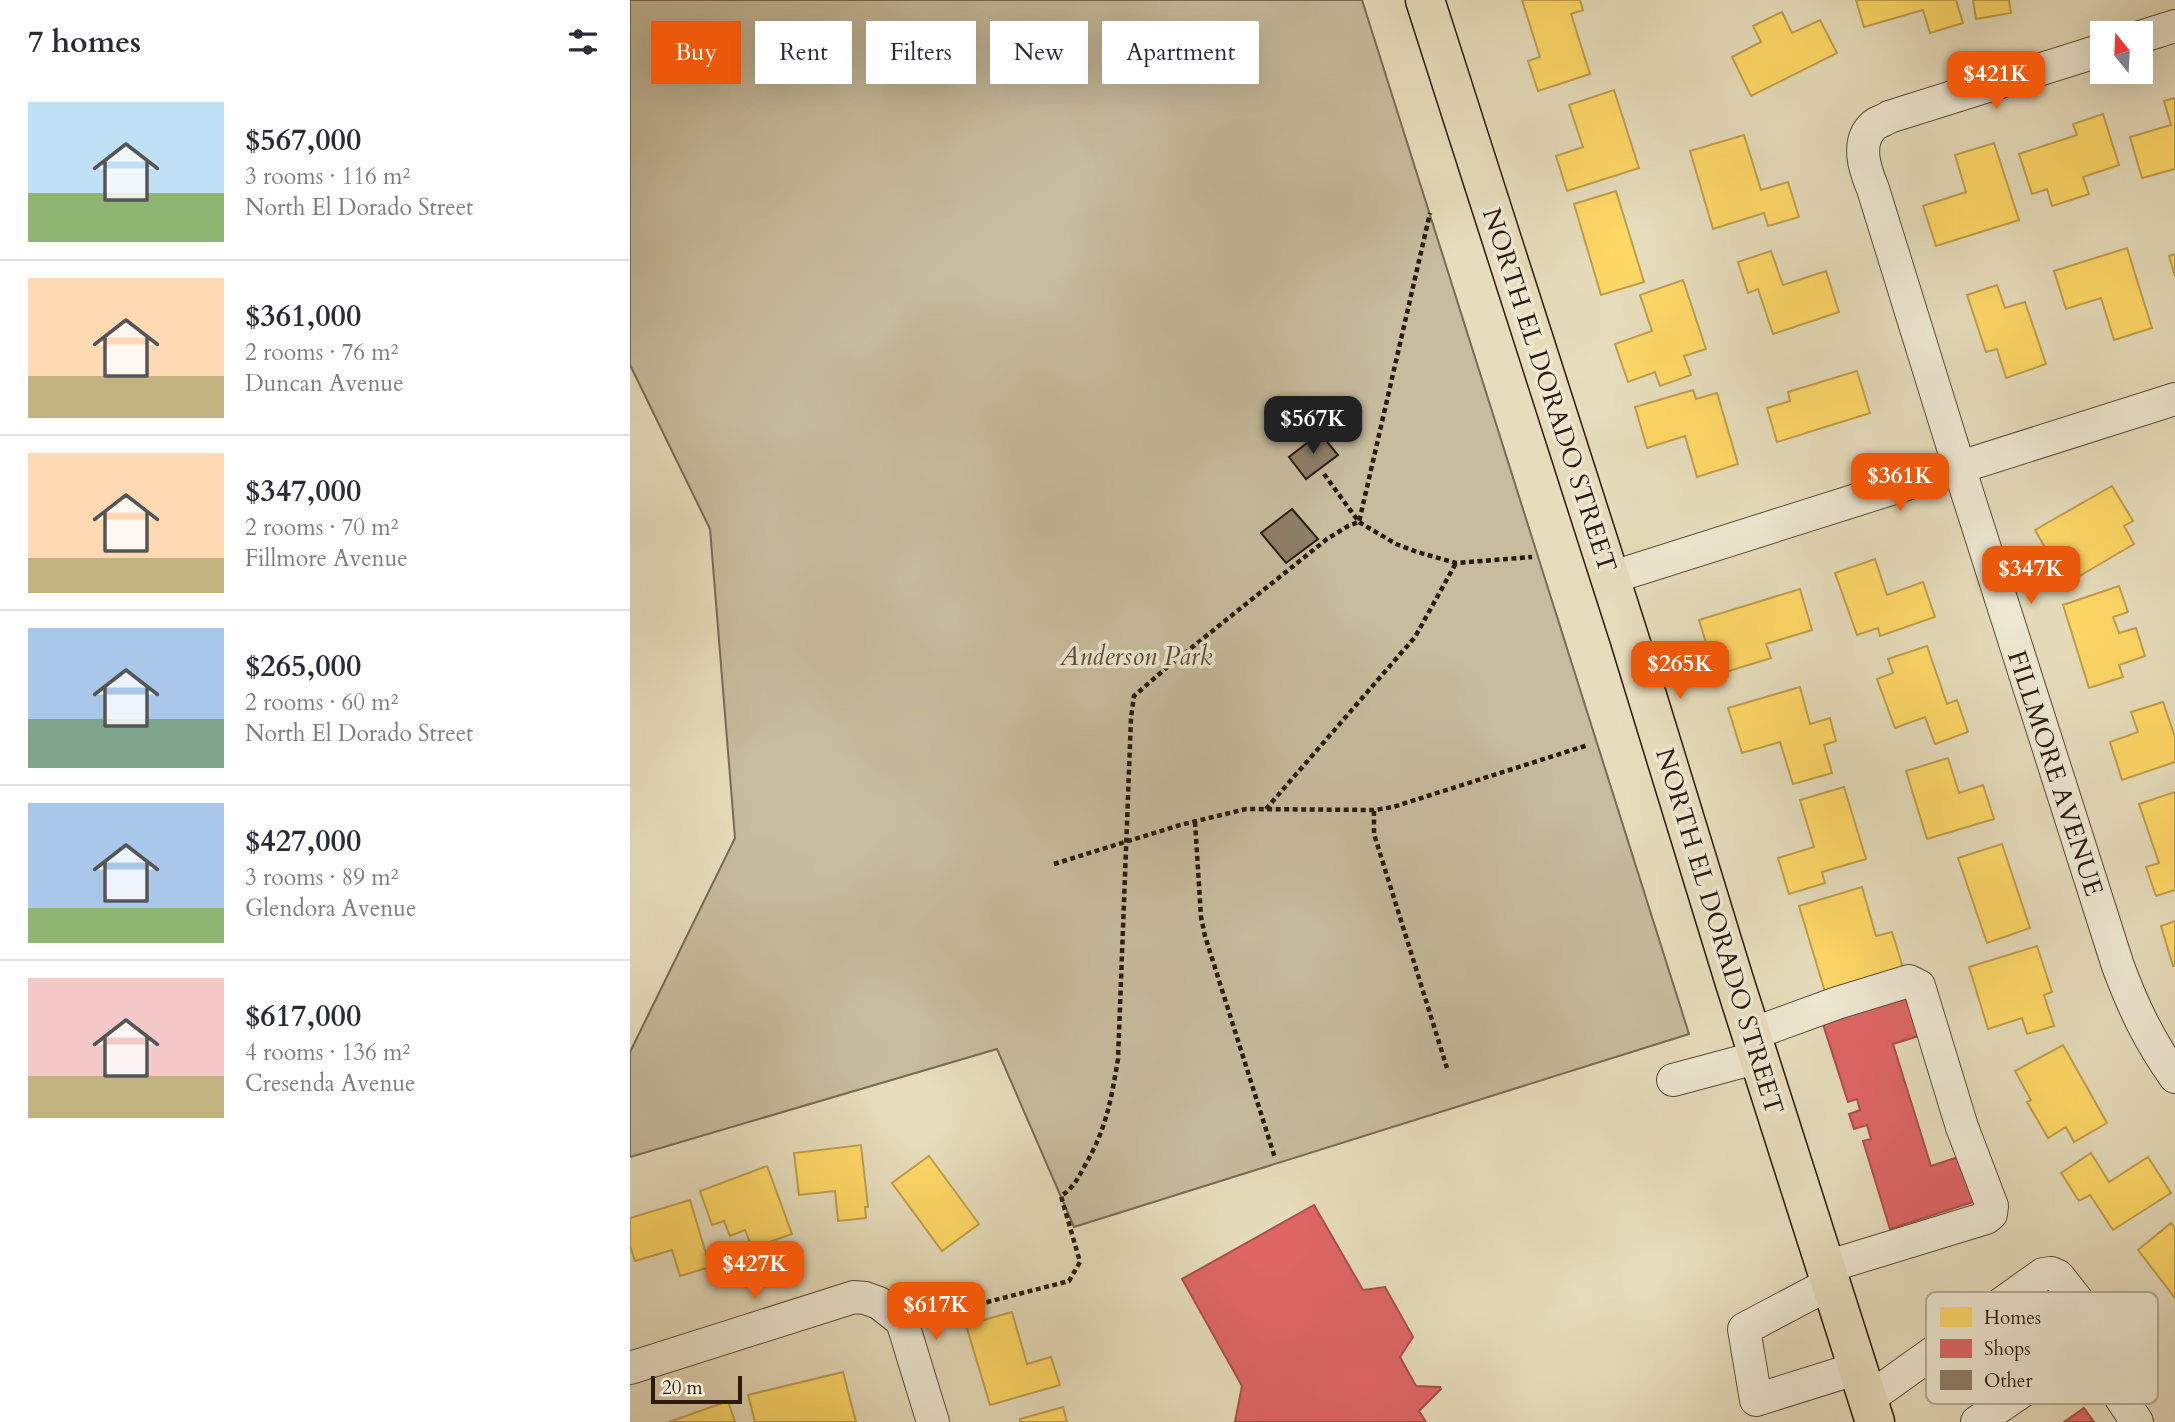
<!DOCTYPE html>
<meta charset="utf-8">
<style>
body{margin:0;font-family:Cardo,serif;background:#f7f7f7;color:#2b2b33;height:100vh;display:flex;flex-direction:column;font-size:26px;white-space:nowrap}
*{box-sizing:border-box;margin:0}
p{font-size:23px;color:#7c7c81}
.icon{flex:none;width:38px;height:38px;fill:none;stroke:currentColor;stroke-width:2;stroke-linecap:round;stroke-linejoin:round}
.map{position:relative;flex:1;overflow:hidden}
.sheet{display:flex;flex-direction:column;background:#fff;width:630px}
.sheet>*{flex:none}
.banner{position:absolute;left:21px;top:21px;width:665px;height:63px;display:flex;gap:14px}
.needle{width:46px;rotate:342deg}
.controls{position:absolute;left:1460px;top:21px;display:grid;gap:14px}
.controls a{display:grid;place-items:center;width:63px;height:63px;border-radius:0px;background:#fff;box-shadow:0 7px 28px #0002;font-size:35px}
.scale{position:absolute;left:21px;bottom:18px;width:91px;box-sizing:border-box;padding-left:7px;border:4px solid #2d190d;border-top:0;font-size:19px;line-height:24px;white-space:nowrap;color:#2d190d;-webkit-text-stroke:5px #efe9d3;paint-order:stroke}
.price{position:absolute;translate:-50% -60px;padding:0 16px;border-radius:14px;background:#ea580c;color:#fff;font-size:23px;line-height:46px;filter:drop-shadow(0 2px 4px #0008)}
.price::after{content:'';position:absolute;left:50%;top:42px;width:21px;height:16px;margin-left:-10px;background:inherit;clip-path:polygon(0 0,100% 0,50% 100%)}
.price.on{background:#222;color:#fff}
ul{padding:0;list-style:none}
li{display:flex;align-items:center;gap:21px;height:175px;padding:0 28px}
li+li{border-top:2px solid #e1e1e2}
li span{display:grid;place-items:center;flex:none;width:196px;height:140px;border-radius:0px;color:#555}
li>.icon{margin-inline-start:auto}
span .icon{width:84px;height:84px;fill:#fffc;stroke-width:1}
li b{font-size:30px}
h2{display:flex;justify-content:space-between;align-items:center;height:84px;padding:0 28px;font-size:30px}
.tag{padding:0 24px;border-radius:0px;background:#fff;box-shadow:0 7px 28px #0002;font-size:24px;line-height:63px}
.tag.on{background:#ea580c;color:#fff}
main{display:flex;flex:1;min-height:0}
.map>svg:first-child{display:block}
.green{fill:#c7bc9e;stroke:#7a6a56;stroke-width:2}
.homes{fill:#ffd966;stroke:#c09f4b;stroke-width:2}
.shops{fill:#e06666;stroke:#aa4f4b;stroke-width:2}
.building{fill:#8e7f68;stroke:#2d190d;stroke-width:2}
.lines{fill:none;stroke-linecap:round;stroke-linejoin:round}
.minor-casing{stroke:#5c4a39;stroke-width:34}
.major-casing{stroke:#2d190d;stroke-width:41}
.path{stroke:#2d190d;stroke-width:4.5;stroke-dasharray:5 3.5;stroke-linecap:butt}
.minor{stroke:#efe9d3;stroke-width:32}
.major{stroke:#e7ddbc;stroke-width:38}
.labels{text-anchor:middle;stroke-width:7;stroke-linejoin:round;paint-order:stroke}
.street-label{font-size:26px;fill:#2d190d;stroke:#efe9d3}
.park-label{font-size:26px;font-style:italic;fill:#5b4a38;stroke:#efe9d3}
.key{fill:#efe9d3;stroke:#b5ab98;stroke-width:2}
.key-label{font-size:19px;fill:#2d190d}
</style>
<main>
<section class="sheet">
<h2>7 homes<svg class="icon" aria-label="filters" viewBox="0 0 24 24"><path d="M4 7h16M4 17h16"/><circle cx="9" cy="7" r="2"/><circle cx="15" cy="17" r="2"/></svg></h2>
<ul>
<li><span style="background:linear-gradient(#bfe0f5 65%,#8fb573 0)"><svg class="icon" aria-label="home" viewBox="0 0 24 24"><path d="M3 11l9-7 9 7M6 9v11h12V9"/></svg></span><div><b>$567,000</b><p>3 rooms · 116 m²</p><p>North El Dorado Street</p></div></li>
<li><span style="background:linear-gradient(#ffd9b3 70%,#c2b280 0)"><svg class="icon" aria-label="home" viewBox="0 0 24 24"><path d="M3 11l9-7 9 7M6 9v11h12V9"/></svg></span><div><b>$361,000</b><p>2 rooms · 76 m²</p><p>Duncan Avenue</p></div></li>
<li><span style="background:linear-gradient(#ffd9b3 75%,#c2b280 0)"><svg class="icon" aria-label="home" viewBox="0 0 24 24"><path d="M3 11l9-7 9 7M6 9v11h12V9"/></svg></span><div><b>$347,000</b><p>2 rooms · 70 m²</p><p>Fillmore Avenue</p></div></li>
<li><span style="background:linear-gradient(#a9c7e8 65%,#7fa58c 0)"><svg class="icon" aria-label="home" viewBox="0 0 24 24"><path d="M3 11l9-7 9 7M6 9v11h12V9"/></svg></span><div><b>$265,000</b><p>2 rooms · 60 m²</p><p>North El Dorado Street</p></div></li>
<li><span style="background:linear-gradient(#a9c7e8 75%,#8fb573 0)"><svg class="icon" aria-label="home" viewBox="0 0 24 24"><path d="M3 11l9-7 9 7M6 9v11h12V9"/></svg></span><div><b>$427,000</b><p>3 rooms · 89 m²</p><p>Glendora Avenue</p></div></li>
<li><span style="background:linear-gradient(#f6c9c9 70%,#c2b280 0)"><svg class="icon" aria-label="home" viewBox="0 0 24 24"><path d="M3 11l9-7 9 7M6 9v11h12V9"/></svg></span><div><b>$617,000</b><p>4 rooms · 136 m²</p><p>Cresenda Avenue</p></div></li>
</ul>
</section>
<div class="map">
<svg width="1545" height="1422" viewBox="0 0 1545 1422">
<rect width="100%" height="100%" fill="#e7ddbc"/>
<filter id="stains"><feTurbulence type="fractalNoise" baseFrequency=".00286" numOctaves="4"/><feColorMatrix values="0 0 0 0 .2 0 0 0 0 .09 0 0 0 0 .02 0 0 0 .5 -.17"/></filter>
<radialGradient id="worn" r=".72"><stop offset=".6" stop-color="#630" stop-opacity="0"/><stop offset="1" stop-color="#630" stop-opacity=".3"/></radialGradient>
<path class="green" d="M 0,0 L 732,0 L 1059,1034 L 444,1227 L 367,1049 L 0,1157 L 0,1052 L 105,838 L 80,529 L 0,365 Z"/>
<path class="homes" d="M 892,0 L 950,0 L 953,10 L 941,14 L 960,74 L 908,91 L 898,61 L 910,57 Z
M 1226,0 L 1326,0 L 1333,23 L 1300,33 L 1293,10 L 1234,27 Z
M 1343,0 L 1379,0 L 1381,13 L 1346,19 Z
M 1152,12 L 1162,33 L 1190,20 L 1207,53 L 1121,96 L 1102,57 L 1131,42 L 1123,26 Z
M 984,90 L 1009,168 L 937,191 L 926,156 L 953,147 L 939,105 Z
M 1545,98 L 1545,169 L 1512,178 L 1500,137 L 1541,125 L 1534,101 Z
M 1473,114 L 1489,165 L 1453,177 L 1459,194 L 1422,206 L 1417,189 L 1402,194 L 1389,154 L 1447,135 L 1443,124 Z
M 1114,135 L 1131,190 L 1158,182 L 1169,217 L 1138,226 L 1134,213 L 1083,229 L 1060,151 Z
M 1364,143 L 1389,220 L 1306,246 L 1293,206 L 1336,192 L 1325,155 Z
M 986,191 L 1014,282 L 971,295 L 944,204 Z
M 1497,248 L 1522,328 L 1484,340 L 1471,298 L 1436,309 L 1424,271 Z
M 1141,251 L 1153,285 L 1196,271 L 1209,312 L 1143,334 L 1128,289 L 1118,293 L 1108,262 Z
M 1545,254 L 1545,276 L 1539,256 Z
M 1053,280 L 1076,349 L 1054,356 L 1061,375 L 1030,386 L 1025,372 L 998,382 L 985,344 L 1022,331 L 1010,295 Z
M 1367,285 L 1375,308 L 1395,302 L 1416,364 L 1376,378 L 1367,349 L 1356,352 L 1337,295 Z
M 1227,371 L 1240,413 L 1147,442 L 1137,408 L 1160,401 L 1158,392 Z
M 1063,390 L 1066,399 L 1087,393 L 1108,464 L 1067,477 L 1055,436 L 1017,448 L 1005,407 Z
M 1482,486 L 1503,521 L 1494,526 L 1504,544 L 1436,584 L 1405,530 Z
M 1245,559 L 1257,595 L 1293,582 L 1305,617 L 1250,636 L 1248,628 L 1227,635 L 1205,573 Z
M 1489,586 L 1498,612 L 1483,617 L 1489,633 L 1506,628 L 1515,656 L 1489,665 L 1493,677 L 1459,688 L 1433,605 Z
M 1170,589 L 1182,630 L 1136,644 L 1141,658 L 1086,675 L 1069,620 Z
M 1297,646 L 1317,704 L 1327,700 L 1338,732 L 1305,744 L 1295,717 L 1265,728 L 1247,679 L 1263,673 L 1258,659 Z
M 1170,687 L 1180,724 L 1200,718 L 1206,741 L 1194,745 L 1202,773 L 1163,784 L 1150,742 L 1112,753 L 1098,708 Z
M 1533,702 L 1545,737 L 1545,762 L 1492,780 L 1480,742 L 1508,732 L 1501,712 Z
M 1318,758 L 1329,793 L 1353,785 L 1364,819 L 1297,839 L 1276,771 Z
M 1214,787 L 1236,859 L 1192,872 L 1195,883 L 1159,894 L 1148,858 L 1184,847 L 1170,800 Z
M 1545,792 L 1545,890 L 1526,896 L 1516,867 L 1529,863 L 1509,804 Z
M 1372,844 L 1400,928 L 1357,943 L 1328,858 Z
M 1232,887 L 1246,936 L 1262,932 L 1274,971 L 1196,995 L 1169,906 Z
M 1545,921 L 1545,966 L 1543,966 L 1531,926 Z
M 1407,946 L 1422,992 L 1414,995 L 1424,1026 L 1397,1034 L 1392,1018 L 1358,1029 L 1339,967 Z
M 1433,1045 L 1477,1123 L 1444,1142 L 1436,1127 L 1418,1138 L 1397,1102 L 1401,1100 L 1385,1071 Z
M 231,1145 L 238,1207 L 235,1207 L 236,1218 L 208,1221 L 205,1191 L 169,1195 L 164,1153 Z
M 1461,1153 L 1479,1182 L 1518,1157 L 1541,1193 L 1483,1230 L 1460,1195 L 1449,1201 L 1431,1173 Z
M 299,1156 L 349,1224 L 312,1251 L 262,1183 Z
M 137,1166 L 162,1234 L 122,1248 L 115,1230 L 100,1236 L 94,1221 L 82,1225 L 70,1191 Z
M 60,1200 L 80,1267 L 50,1276 L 42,1250 L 5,1261 L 0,1246 L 0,1218 Z
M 1541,1223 L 1545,1228 L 1545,1298 L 1508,1250 Z
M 382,1312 L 397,1364 L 421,1357 L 430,1385 L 360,1405 L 336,1325 Z
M 213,1372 L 226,1422 L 125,1422 L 118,1395 Z
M 98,1401 L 105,1422 L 39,1422 Z
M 433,1407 L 437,1422 L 390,1422 L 390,1419 Z"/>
<path class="shops" d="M 1280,986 L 1295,1034 L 1263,1044 L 1301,1166 L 1334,1155 L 1349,1200 L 1260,1229 L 1233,1141 L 1241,1139 L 1237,1125 L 1224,1129 L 1219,1114 L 1230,1110 L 1227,1099 L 1218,1102 L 1190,1015 Z
M 684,1205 L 733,1290 L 755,1287 L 783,1337 L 770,1357 L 786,1386 L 810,1387 L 811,1389 L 789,1411 L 796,1422 L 605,1422 L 612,1386 L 552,1279 Z
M 1454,1408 L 1464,1422 L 1434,1422 Z"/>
<path class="building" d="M 690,433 L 708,455 L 676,479 L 659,457 Z
M 662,509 L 688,539 L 656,563 L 631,533 Z"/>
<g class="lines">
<defs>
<path id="minor" d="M 1510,37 L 1545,26
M 1472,50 L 1259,117 C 1255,120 1248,122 1244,125 C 1225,142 1235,170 1243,189 L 1329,467 L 1488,966 C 1504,1009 1519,1040 1545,1077
M 980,578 L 1545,399
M 1122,1034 L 1207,1003 L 1279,981 L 1289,986 L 1332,1127 L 1362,1206 L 1361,1214 L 1356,1218 L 1196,1267
M 1043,1080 L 1129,1057
M 1201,1283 L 1114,1329 L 1126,1400 L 1228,1368
M 1457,1347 L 1507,1422
M 0,1368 L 224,1297 L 235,1298 L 249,1303 L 272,1321 L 303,1422
M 1238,1399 L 1413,1274 L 1421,1273 L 1428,1276 L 1451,1305 L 1457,1347 L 1347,1422"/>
<path id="major" d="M 795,0 L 999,637 L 1104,980 L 1245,1422"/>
</defs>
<use href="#minor" class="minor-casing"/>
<use href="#major" class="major-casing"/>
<path class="path" d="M 694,474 L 729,522 L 766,544 L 787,552 L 826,563 L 902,557
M 636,809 L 785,637 L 826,563
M 744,811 L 744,834 L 817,1068
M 565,822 L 571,917 L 575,936 L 645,1158
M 424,864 L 550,825 L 616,809 L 744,810 L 763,807 L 958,745
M 307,1315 L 439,1281 L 450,1262 L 431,1196 C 443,1188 447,1180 454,1167 C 476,1130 481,1101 488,1059 L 501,718 L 504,696 L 535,669 L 697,539 L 718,526 L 729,522 L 800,213"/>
<use href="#minor" class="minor"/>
<use href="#major" class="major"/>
</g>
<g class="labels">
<g class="street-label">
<text transform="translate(920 390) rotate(72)" y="9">NORTH EL DORADO STREET</text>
<text transform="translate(1426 773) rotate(72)" y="9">FILLMORE AVENUE</text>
<text transform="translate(1090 931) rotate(73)" y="9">NORTH EL DORADO STREET</text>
</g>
<g class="park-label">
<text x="506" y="665">Anderson Park</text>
</g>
</g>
<rect x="1296" y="1292" width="232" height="112" rx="10" class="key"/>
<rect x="1310" y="1307" width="32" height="20" fill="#ffd966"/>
<rect x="1310" y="1339" width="32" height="19" fill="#e06666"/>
<rect x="1310" y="1370" width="32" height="20" fill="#8e7f68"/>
<g class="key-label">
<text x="1354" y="1324">Homes</text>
<text x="1354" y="1355">Shops</text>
<text x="1354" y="1387">Other</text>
</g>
<rect width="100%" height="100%" filter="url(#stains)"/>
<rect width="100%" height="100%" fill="url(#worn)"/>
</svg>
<div class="controls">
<a><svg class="needle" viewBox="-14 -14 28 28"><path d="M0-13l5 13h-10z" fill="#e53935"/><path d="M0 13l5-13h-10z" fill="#7c7c81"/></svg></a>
</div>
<div class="scale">20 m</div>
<b class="price" style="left:1366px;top:111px">$421K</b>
<b class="price on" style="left:683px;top:456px">$567K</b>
<b class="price" style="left:1270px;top:513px">$361K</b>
<b class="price" style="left:1401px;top:606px">$347K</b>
<b class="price" style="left:1050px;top:701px">$265K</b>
<b class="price" style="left:125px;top:1301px">$427K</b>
<b class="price" style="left:306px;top:1342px">$617K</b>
<div class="banner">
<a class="tag on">Buy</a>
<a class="tag">Rent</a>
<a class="tag">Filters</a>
<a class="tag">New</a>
<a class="tag">Apartment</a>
</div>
</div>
</main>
